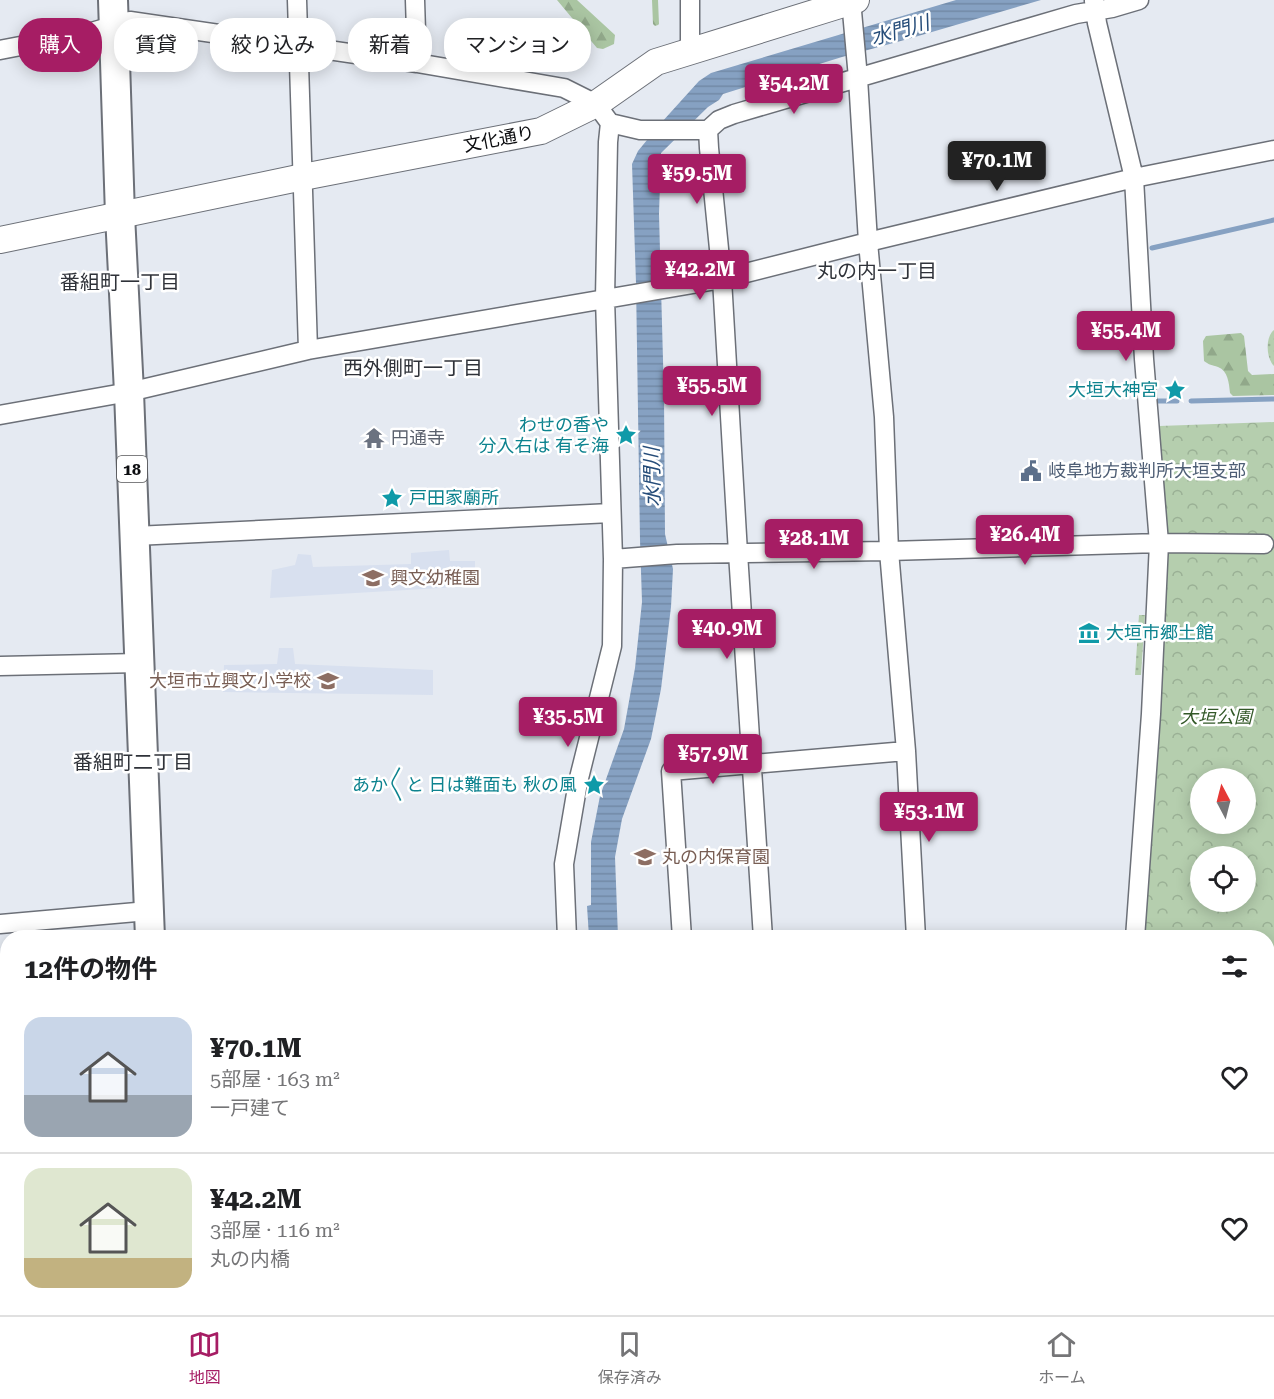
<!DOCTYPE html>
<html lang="ja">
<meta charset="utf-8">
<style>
body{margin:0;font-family:"Roboto Serif","Noto Sans JP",serif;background:#f2f2f2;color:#202124;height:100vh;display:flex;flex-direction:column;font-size:22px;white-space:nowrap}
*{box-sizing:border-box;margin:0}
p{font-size:20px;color:#757577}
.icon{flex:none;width:33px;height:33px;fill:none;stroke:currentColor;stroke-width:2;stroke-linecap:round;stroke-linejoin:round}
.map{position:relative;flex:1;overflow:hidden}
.panel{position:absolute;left:0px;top:930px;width:1275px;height:386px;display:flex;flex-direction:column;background:#fff;border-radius:24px 24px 0 0;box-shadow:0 3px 15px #0003}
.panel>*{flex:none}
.banner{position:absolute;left:18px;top:18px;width:600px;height:54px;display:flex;gap:12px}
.needle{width:39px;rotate:353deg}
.tools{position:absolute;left:1190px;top:768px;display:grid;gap:12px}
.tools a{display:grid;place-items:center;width:66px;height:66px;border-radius:50%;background:#fff;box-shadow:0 3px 15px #0003;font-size:30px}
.price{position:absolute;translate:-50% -51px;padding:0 14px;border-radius:6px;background:#a61d64;color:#fff;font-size:20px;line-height:39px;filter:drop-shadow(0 2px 3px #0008)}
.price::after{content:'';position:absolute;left:50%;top:36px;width:18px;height:14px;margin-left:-9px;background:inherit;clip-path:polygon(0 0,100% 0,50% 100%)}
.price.current{background:#222;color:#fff}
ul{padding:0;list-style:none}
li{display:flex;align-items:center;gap:18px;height:150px;padding:0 24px}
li+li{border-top:2px solid #e0e0e0}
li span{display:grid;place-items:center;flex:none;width:168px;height:120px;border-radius:18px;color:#555}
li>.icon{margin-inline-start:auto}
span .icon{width:72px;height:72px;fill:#fffc;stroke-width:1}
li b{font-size:26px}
h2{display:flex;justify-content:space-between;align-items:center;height:72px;padding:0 24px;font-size:26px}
.chip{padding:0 21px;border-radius:24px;background:#fff;box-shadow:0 3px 15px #0003;font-size:21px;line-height:54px}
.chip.current{background:#a61d64;color:#fff}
.tab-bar{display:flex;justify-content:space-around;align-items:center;height:84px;border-top:2px solid #e0e0e0;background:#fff;font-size:16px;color:#757577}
.tab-bar a{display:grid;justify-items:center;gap:3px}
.tab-bar .current{color:#a61d64}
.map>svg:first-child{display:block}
.built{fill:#d8e0ef}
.grass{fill:url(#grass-dots)}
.forest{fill:url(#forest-firs)}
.park{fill:url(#park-crowns);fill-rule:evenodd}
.water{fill:url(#water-rules)}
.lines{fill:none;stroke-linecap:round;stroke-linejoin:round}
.stream{stroke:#86a1c2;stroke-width:5}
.street-casing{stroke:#6c7078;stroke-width:21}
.secondary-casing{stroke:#6c7078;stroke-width:28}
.primary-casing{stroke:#6c7078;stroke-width:32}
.street{stroke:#fff;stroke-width:18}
.secondary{stroke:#fff;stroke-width:26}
.primary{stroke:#fff;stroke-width:28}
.labels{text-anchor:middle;stroke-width:5;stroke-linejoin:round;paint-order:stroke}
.shield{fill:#fff;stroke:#555658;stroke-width:1.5}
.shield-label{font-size:16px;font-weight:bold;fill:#0c0d10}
.street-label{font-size:18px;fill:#0c0d10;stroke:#fff}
.culture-label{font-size:18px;fill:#0d838f;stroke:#fff;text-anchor:end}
.worship-label{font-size:18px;fill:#5b616d;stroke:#fff;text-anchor:start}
.service-label{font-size:18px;fill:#4e5e75;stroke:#fff;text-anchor:start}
.education-label{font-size:18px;fill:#785e54;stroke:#fff;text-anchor:start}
.park-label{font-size:18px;font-style:italic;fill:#325827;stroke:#fff}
.water-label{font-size:20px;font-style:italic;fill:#254c79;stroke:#fff}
.neighbourhood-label{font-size:20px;fill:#2f3239;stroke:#fff}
</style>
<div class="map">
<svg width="1274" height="1315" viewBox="0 0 1274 1315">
<defs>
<pattern id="grass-dots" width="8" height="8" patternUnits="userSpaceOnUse" patternTransform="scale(1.5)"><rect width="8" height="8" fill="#b5ceae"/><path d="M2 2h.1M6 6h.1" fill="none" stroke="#9ab095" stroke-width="1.8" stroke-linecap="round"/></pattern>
<pattern id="forest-firs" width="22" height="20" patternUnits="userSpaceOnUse" patternTransform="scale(1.5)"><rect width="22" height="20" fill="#aac5a2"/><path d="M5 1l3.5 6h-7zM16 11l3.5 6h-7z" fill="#91a88a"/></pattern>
<pattern id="park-crowns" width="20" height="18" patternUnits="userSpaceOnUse" patternTransform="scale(1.5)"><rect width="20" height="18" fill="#b5ceae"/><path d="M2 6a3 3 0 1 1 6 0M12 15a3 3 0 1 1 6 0" fill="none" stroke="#9ab095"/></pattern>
<pattern id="water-rules" width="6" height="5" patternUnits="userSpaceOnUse" patternTransform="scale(1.5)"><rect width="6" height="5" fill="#86a1c2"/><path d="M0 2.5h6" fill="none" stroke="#7289a6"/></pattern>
</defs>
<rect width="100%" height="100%" fill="#e5eaf2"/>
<path class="built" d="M 449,550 L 450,561 L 475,561 L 475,586 L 270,598 L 272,570 L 295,565 L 298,554 L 311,555 L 313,567 L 411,564 L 411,553 Z
M 279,648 L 293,648 L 295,664 L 433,670 L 433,695 L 223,692 L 224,665 L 277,664 Z"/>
<path class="grass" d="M 1274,330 L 1274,366 C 1266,358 1265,337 1274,330 Z
M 1139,615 L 1145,615 L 1141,675 L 1135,675 Z"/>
<path class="forest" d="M 557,0 L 577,0 L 615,35 L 614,44 L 603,49 L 597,48 Z
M 652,0 L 658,0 L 659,24 L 658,25 L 655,26 L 653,24 Z
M 1241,333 L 1244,336 L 1248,371 L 1252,375 L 1274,374 L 1274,395 L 1233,396 L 1230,393 C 1229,383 1228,371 1218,367 C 1212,365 1209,365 1204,361 L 1203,341 L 1206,336 Z"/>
<path class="park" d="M 1274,422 L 1274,990 L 1268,990 L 1268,938 L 1145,938 L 1168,548 L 1159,426 ZM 1200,778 L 1245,778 L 1245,824 L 1200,824 ZM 1200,856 L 1245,856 L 1245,902 L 1200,902 Z"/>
<path class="water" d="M 956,0 L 1041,0 L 908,39 L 842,57 L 723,94 L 719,100 L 708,107 L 661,153 L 659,214 L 664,396 L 665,534 L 673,569 L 671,607 L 661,689 L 651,739 L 622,819 L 615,857 L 618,937 L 589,937 L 587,906 L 591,905 L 591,842 L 600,796 L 624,729 L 635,668 L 642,602 L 640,540 L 636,283 L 632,164 L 638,151 L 661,123 L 699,81 L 711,73 Z
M 610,1308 L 645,1308 L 645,1315 L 610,1315 Z"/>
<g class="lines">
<path class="stream" d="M 1152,248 L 1274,220
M 1158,401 L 1177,401
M 1191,401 L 1274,399"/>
<defs>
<path id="street" d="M 297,0 L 308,350
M 415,0 L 417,63
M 851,0 L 858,78 L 868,242 L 884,417 L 889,551 L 906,751 L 916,938
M 1094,1 L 1097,23 L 1134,178 L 1144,359 L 1159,543 L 1151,714 L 1135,938
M 0,50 L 88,33 L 130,21 L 417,63 L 564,88 L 596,104 L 610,123 L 640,130 L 708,130 L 719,120 L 734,114 L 1076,14 L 1112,8 L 1139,0
M 690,51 L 690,0
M 708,130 L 709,148 L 722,279 L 738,553 L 763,938
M 0,415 L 129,392 L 308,350 L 722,279 L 868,242 L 1134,178 L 1274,150
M 135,536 L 611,513
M 613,559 L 677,554 L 889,551 L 1159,543 L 1264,544
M 0,666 L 139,663
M 0,924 L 148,911
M 567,938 L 564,864 L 578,782 L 612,646 L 613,559 L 605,298 L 608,142 L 610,123
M 682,938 L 671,771 L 906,751
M 1268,1238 L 1274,1238
M 380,1308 L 381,1315
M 18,1315 L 73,1308
M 582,1315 L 584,1308
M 1066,1315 L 1067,1308"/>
<path id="secondary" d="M 0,240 L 303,177 L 541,131 L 596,104 L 656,62 L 856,0
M 1268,1018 L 1274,1018
M 1268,1048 L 1274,1047
M 0,1099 L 8,1098
M 0,1130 L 8,1129
M 923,1308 L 923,1315"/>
<path id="primary" d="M 113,0 L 120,215 L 129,392 L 150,938
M 172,1308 L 173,1315"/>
</defs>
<use href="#street" class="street-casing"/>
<use href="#secondary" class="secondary-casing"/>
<use href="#primary" class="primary-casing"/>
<use href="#street" class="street"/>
<use href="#secondary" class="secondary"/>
<use href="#primary" class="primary"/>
</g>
<defs>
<symbol id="sight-bare" viewBox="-9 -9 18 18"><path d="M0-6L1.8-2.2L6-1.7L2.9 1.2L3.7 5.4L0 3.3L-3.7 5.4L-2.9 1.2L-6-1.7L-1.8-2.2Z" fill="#0f9aa8" stroke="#fff" stroke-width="2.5" paint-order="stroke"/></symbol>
<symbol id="temple-bare" viewBox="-9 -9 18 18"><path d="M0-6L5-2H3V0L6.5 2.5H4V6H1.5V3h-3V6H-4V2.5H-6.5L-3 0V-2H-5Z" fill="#6b7280" stroke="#fff" stroke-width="2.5" paint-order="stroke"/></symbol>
<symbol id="civic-bare" viewBox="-9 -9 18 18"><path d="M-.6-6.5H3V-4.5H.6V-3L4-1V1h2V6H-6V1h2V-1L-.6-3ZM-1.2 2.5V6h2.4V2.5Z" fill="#5c6f8a" stroke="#fff" stroke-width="2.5" paint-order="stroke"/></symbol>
<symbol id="school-bare" viewBox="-9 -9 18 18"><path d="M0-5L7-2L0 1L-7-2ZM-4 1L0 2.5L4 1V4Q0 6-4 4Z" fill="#8d6e63" stroke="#fff" stroke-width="2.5" paint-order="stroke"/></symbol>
<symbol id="museum-bare" viewBox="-9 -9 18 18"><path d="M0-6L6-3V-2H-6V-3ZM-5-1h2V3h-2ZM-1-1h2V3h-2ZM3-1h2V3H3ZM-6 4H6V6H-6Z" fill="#0f9aa8" stroke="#fff" stroke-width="2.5" paint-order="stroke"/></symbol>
</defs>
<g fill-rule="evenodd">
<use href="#sight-bare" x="1160" y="375" width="30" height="30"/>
<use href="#sight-bare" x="611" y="420" width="30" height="30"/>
<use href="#temple-bare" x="359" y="423" width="30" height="30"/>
<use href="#civic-bare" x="1016" y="456" width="30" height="30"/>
<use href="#sight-bare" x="377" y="483" width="30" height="30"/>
<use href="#school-bare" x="358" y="563" width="30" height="30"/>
<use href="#museum-bare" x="1074" y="618" width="30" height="30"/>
<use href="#school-bare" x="313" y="666" width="30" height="30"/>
<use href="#sight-bare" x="579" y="770" width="30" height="30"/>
<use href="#school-bare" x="630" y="842" width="30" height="30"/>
</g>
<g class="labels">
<rect class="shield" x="117" y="456" width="30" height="26" rx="4.5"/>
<g class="shield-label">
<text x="132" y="475">18</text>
</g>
<g class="street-label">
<text transform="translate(499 139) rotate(-11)" y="6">文化通り</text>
</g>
<g class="culture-label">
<text x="1158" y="396">大垣大神宮</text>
<text x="609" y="431">わせの香や<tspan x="609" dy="21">分入右は 有そ海</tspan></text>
<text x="409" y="504" text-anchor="start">戸田家廟所</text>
<text x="1106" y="639" text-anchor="start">大垣市郷土館</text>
<text x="577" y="791">あか〱と 日は難面も 秋の風</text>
</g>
<g class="worship-label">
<text x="391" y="444">円通寺</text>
</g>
<g class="service-label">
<text x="1048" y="477">岐阜地方裁判所大垣支部</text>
</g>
<g class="education-label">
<text x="390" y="584">興文幼稚園</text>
<text x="311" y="687" text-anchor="end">大垣市立興文小学校</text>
<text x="662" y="863">丸の内保育園</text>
</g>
<g class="park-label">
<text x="1216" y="723">大垣公園</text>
</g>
<g class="water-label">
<text transform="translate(900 30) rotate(-16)" y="7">水門川</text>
<text transform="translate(652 477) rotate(-91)" y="7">水門川</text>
</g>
<g class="neighbourhood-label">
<text x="877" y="278">丸の内一丁目</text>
<text x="120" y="289">番組町一丁目</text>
<text x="413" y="375">西外側町一丁目</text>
<text x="133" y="769">番組町二丁目</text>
</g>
</g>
</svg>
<div class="tools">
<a><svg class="needle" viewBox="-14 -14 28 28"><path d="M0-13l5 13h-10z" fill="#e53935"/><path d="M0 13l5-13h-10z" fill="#757577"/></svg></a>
<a><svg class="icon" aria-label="locate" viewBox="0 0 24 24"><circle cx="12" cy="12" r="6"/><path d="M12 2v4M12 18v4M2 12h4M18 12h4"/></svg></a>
</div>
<b class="price" style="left:794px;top:115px">¥54.2M</b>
<b class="price current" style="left:997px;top:192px">¥70.1M</b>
<b class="price" style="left:697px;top:205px">¥59.5M</b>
<b class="price" style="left:700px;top:301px">¥42.2M</b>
<b class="price" style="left:1126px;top:362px">¥55.4M</b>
<b class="price" style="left:712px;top:417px">¥55.5M</b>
<b class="price" style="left:1025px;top:566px">¥26.4M</b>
<b class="price" style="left:814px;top:570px">¥28.1M</b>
<b class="price" style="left:727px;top:660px">¥40.9M</b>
<b class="price" style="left:568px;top:748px">¥35.5M</b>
<b class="price" style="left:713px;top:785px">¥57.9M</b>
<b class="price" style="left:929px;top:843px">¥53.1M</b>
<div class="banner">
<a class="chip current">購入</a>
<a class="chip">賃貸</a>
<a class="chip">絞り込み</a>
<a class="chip">新着</a>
<a class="chip">マンション</a>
</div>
<section class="panel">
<h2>12件の物件<svg class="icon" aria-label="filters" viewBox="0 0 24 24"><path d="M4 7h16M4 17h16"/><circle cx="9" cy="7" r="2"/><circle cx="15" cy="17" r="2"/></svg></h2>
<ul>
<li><span style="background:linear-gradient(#c9d6e8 65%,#9aa5b1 0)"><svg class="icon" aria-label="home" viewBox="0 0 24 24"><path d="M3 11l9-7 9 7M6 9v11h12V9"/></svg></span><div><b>¥70.1M</b><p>5部屋 · 163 m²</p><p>一戸建て</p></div><svg class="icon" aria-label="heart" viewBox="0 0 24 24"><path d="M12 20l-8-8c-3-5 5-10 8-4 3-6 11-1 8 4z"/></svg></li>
<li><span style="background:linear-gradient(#dfe7d0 75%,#c2b280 0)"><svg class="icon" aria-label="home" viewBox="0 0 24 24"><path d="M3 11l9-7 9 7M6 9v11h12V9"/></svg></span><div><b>¥42.2M</b><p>3部屋 · 116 m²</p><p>丸の内橋</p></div><svg class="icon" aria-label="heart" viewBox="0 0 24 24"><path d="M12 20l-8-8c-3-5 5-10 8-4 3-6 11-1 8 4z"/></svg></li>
</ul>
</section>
</div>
<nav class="tab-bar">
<a class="current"><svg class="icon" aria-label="map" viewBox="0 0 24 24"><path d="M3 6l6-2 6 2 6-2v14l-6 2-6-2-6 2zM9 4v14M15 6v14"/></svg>地図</a>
<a><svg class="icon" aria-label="saved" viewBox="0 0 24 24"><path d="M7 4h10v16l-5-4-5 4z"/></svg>保存済み</a>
<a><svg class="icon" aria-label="home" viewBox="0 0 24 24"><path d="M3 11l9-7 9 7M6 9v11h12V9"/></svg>ホーム</a>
</nav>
